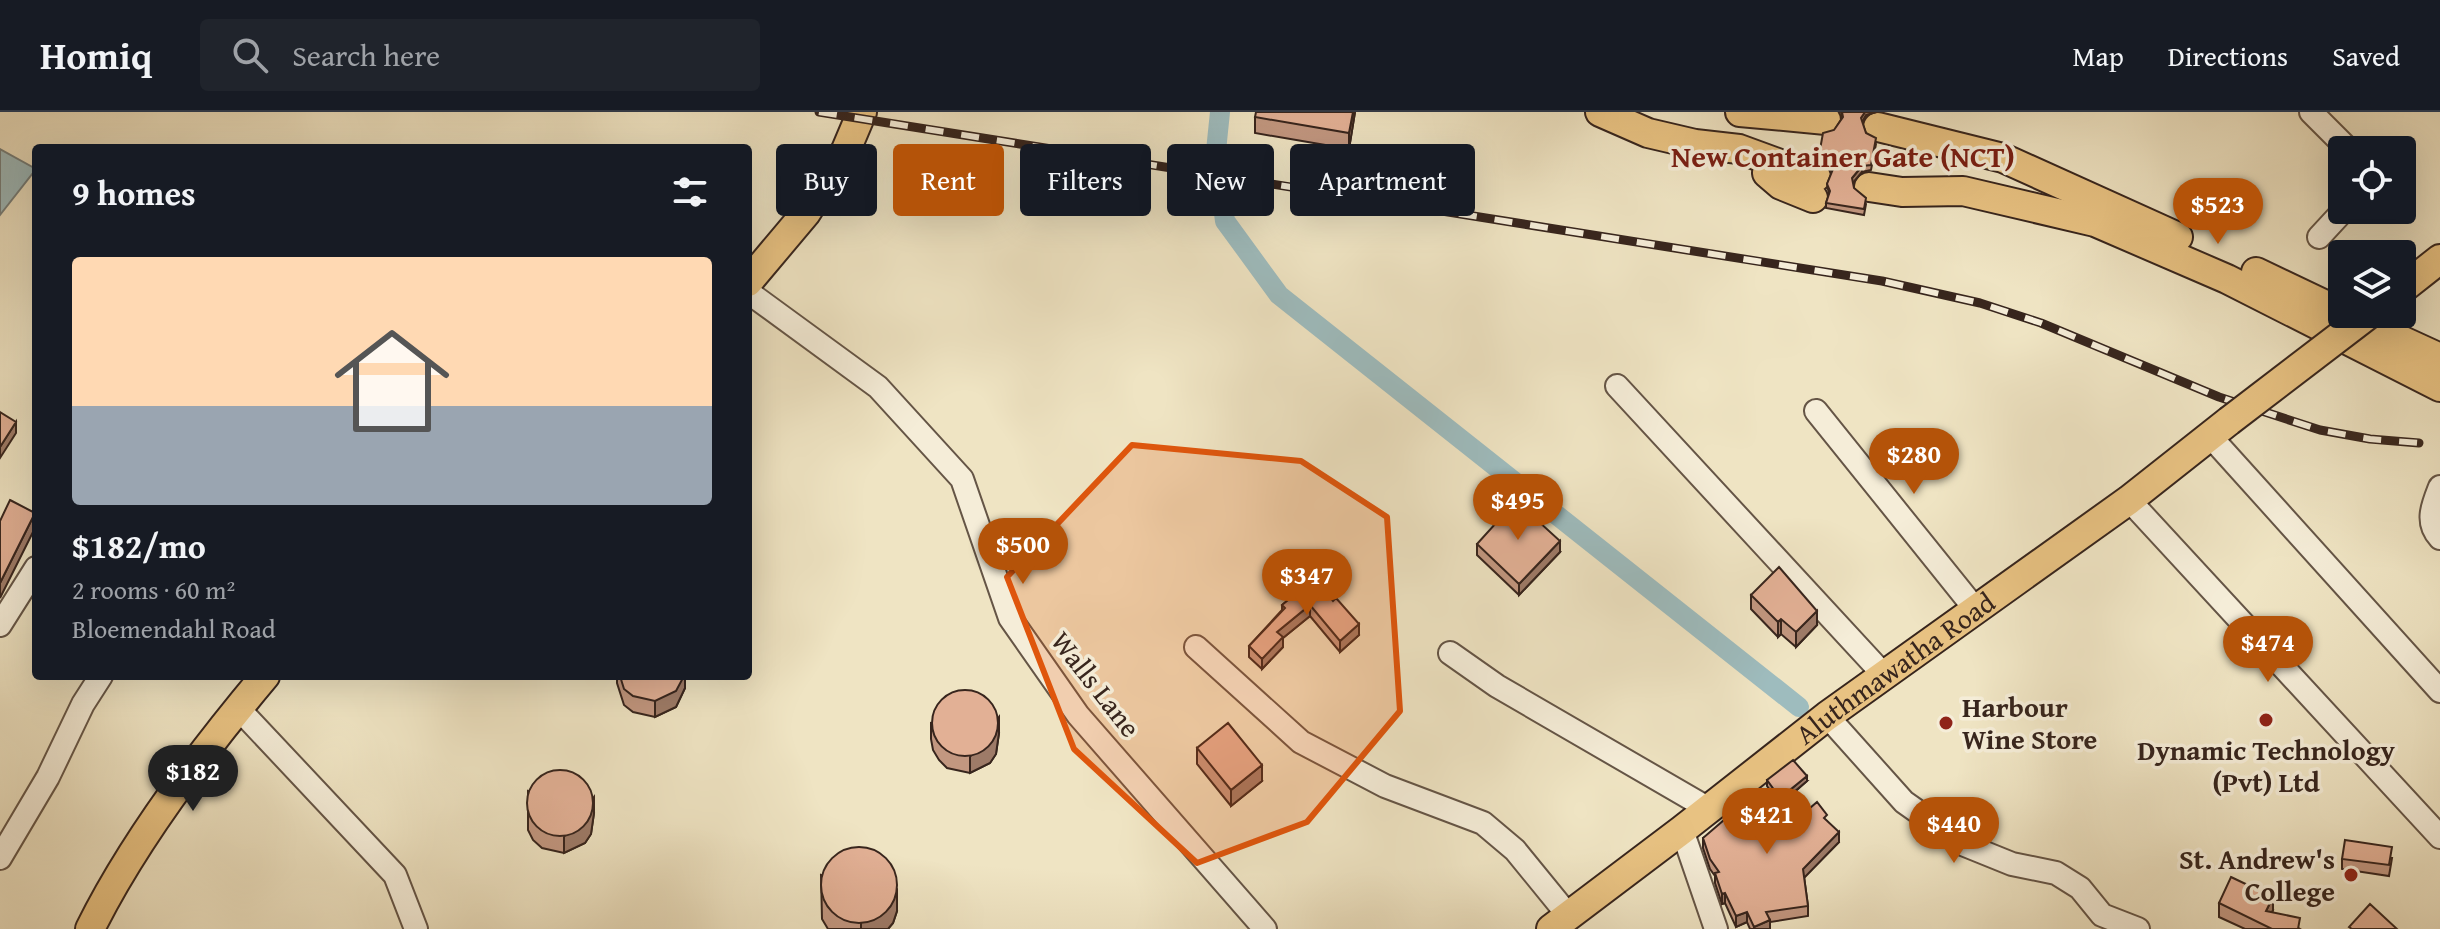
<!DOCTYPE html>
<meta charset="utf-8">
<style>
body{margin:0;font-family:"Gentium Book Plus",serif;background:#20242c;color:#f1f3f6;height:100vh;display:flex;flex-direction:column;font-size:30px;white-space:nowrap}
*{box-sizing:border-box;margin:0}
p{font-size:26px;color:#9ea1a6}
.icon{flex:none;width:44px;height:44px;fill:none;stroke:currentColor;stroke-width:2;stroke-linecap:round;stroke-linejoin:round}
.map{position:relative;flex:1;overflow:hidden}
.drawer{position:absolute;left:32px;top:32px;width:720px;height:536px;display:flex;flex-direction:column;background:#171b24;border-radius:8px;box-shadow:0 8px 32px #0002}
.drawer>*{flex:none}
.guide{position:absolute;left:776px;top:32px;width:760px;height:72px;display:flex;gap:16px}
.tools{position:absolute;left:2328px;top:24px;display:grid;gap:16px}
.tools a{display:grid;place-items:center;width:88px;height:88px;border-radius:8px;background:#171b24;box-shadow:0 8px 32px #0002;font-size:40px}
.price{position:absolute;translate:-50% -68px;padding:0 18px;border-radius:28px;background:#b45309;color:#fff;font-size:26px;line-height:52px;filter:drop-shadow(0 2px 4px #0008)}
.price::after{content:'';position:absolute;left:50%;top:48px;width:24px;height:18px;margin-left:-12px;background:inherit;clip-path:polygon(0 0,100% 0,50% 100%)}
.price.on{background:#222;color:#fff}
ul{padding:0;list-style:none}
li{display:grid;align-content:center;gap:16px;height:424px;padding:0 40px}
li span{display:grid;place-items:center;height:248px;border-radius:8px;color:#555}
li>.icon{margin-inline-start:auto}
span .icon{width:144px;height:144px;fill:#fffc;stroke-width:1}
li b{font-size:34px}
h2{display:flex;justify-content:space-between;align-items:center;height:96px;padding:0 40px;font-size:34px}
.chip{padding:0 28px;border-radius:8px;background:#171b24;box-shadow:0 8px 32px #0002;font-size:28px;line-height:72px}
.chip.on{background:#b45309;color:#fff}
header{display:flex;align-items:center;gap:48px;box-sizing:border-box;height:112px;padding:0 40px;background:#171b24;border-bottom:2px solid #363941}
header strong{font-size:38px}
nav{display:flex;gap:44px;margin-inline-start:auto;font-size:28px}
.search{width:560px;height:72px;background:#20242c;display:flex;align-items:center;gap:20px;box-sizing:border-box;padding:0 28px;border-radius:8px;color:#9ea1a6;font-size:30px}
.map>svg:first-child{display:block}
.water{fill:#9ebcbe;stroke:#75807e;stroke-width:2}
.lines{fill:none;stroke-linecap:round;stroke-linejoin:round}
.canal{stroke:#9ebcbe;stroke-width:20}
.major-tunnel{stroke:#cabea2;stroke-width:28;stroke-dasharray:28 14;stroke-linecap:butt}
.minor-casing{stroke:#655546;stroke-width:26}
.major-casing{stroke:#37251d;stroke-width:32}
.minor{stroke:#f5edd8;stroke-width:22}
.major{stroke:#e8c282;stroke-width:28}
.rail-casing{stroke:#37251d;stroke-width:9}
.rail{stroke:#f5edd8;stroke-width:6;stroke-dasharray:18;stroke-linecap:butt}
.major-bridge-casing{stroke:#37251d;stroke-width:32;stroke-linecap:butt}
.major-bridge{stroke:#e8c282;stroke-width:28}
.wall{fill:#c29780;stroke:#37251d;stroke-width:2}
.shaded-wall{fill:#9e7b68;stroke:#37251d;stroke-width:2}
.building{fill:#e2b095;stroke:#37251d;stroke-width:2}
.marked{fill:#df560d;fill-opacity:0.2;stroke:#df560d;stroke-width:6;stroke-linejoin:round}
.poi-dot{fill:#8f2418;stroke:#f5edd8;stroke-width:3}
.labels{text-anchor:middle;stroke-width:7;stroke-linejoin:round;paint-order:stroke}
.street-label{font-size:28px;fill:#37251d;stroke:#f5edd8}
.poi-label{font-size:28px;font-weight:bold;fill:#37251d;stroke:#f5edd8;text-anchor:start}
.neighbourhood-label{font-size:30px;font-weight:bold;fill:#7a1f14;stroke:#f5edd8}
</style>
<header>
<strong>Homiq</strong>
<div class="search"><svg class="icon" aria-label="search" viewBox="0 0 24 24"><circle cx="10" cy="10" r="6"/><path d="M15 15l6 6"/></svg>Search here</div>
<nav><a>Map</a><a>Directions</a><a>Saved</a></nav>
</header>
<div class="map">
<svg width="2440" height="817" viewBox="0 0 2440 817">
<rect width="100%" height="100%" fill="#efe4c3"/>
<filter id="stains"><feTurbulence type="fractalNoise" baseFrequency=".0025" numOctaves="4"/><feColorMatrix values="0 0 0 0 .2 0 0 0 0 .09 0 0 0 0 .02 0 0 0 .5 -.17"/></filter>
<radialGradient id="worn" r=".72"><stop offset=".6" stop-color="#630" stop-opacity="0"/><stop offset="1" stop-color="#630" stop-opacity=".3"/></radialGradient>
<path class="water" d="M 0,37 L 36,57 L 0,103 Z"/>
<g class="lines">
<path class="canal" d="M 1220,0 L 1216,39 L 1225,109 L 1279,183 L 1799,595"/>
<path class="major-tunnel" d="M 1877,0 L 1881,1"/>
<defs>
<path id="minor" d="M 2311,0 L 2349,38
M 2319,125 L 2344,98
M 748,180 L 878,275 L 962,367 L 1010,506 L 1078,603 L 1265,817
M 1617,274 L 1884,563
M 1816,299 L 1976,498
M 2210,324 L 2440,579
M 2440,375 C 2433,393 2425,410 2440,426
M 2129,388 L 2440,725
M 0,513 L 36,456
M 1196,535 L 1301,630 L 1385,674 L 1483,711 L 1515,738 L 1568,803
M 1450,541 L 1497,574 L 1709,697
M 239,597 L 395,763 L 416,817
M 1827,604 L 1904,690 L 1965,733 L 2012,752 L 2056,761 L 2080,776 L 2102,803 L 2138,817
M 1682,718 L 1716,817
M 0,746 L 48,665 L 83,592 L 101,564"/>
<g id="major">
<path d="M 1600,0 L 1648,21 L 1695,32 L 1739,37 L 1816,65"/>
<path d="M 1740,0 L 1826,8"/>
<path d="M 1878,15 L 2003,46 L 2178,125"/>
<path d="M 1767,61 L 1781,73 L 1813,86"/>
<path d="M 1869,75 L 1902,80 L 1963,79 L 2095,110 L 2227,167 L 2440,275"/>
<path d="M 2256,160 L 2342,201"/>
<path d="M 748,170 L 806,101 L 846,38 L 862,0"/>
<path d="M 2402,177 L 2440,147"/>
<path d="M 2344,202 L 2440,246"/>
<path d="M 90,817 C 133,730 202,639 265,564"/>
<path id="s1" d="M 1551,817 L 1682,718 L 1827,604 L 2129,388 L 2229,309"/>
</g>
</defs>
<use href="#minor" class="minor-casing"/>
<use href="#major" class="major-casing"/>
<use href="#minor" class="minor"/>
<use href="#major" class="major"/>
<defs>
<path id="rail" d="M 819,0 L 1882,169 L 1980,191 L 2041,211 L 2219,285 L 2320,318 L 2370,327 L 2419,331"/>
</defs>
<use href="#rail" class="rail-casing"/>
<use href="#rail" class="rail"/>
<defs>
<path id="major-bridge" d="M 2229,309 L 2369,202"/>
</defs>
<use href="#major-bridge" class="major-bridge-casing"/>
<use href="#major-bridge" class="major-bridge"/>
</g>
<path class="wall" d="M 1355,0 L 1349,37 L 1255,21 L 1255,5 Z
M 1841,0 L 1876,0 L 1866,3 L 1862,10 L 1866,21 L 1876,32 L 1871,58 L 1862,60 L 1853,71 L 1854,76 L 1866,92 L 1864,103 L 1826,96 L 1826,91 L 1829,82 L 1827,72 L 1832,60 L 1828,54 L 1819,48 L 1819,43 L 1842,6 Z
M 1477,432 L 1560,440 L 1519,483 L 1477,443 Z
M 1314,467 L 1359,523 L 1340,540 L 1310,504 L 1283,526 L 1283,535 L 1262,557 L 1249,545 L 1249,534 L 1282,498 L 1282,493 Z
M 1751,483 L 1817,513 L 1796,535 L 1781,522 L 1778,525 L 1751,497 Z
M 617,564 L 685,564 L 685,576 L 676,595 L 655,605 L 633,600 L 624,593 L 617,571 Z
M 931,611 L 999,621 L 996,642 L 990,651 L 970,661 L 947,656 L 939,648 L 933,638 L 931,627 Z
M 1197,636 L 1262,669 L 1231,694 L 1197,652 Z
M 1767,668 L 1807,669 L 1781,692 L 1796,708 L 1827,709 L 1839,730 L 1804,765 L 1808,794 L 1808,804 L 1770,810 L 1770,817 L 1750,817 L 1747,810 L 1736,815 L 1725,791 L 1722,792 L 1715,771 L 1715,764 L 1710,757 L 1703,736 L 1703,726 L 1727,712 L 1780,692 L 1767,674 Z
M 528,679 L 594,701 L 591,722 L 585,731 L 564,741 L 542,736 L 533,728 L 528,718 Z
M 2392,746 L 2389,764 L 2342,757 L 2342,747 Z
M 821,763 L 897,799 L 893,811 L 888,817 L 828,817 L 822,807 Z
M 2219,791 L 2273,798 L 2272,801 L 2300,817 L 2245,817 L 2219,805 Z"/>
<path class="shaded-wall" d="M 1353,0 L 1355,0 L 1349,37 L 1349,21 Z
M 1865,0 L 1876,0 L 1866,3 L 1861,12 L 1861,6 Z
M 1862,54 L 1862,60 L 1852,72 L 1852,66 Z
M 16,310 L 16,321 L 0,346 L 0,335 Z
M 35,401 L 35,416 L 0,486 L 0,471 Z
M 1560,429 L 1560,440 L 1519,483 L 1519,472 Z
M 1310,493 L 1310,504 L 1283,526 L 1283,535 L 1262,557 L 1262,547 L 1277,520 Z
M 1817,499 L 1817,513 L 1796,535 L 1796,520 Z
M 1781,507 L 1781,522 L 1778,525 L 1778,510 Z
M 1359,512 L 1359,523 L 1340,540 L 1340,529 Z
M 684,564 L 685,564 L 685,576 L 676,595 L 655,605 L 655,589 Z
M 999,605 L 999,621 L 996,642 L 990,651 L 970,661 L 970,645 Z
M 1262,653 L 1262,669 L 1231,694 L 1231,678 Z
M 1807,664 L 1807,669 L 1780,692 L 1780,686 Z
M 594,685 L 594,701 L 591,722 L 585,731 L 564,741 L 564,725 Z
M 1839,720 L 1839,730 L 1803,767 L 1803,757 Z
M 897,778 L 897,799 L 893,811 L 888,817 L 861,817 L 861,811 Z
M 1725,781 L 1725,791 L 1722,792 L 1722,782 Z
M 2273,785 L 2273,798 L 2266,813 L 2266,799 Z
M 1747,800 L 1747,810 L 1736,815 L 1736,804 Z
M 1770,808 L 1770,817 L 1754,817 L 1754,815 Z"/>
<path class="building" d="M 1256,0 L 1353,0 L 1349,21 L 1255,5 Z
M 1842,0 L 1865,0 L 1861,6 L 1866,21 L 1876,26 L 1871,53 L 1862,54 L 1852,66 L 1854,76 L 1866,86 L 1864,97 L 1826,91 L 1830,79 L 1827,72 L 1833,57 L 1828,48 L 1819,43 L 1823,21 L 1834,18 L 1843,5 Z
M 0,300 L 16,310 L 0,335 Z
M 10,388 L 35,401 L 0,471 L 0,409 Z
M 1516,389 L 1560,429 L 1519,472 L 1477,432 Z
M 1779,455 L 1817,499 L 1796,520 L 1781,507 L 1778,510 L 1751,483 Z
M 1314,467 L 1333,489 L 1336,486 L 1359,512 L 1340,529 L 1310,493 L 1277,520 L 1283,525 L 1262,547 L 1249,534 L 1285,496 L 1282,493 Z
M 620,564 L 684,564 L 676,579 L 655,589 L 633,584 L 624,577 Z
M932 611a33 33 0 1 1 66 0a33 33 0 1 1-66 0Z
M 1228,611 L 1262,653 L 1231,678 L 1197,636 Z
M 1793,648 L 1807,664 L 1780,686 L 1767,668 Z
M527 691a33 33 0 1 1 66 0a33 33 0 1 1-66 0Z
M 1768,678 L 1796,708 L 1817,690 L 1827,703 L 1824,706 L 1839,720 L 1803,757 L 1808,794 L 1766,800 L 1770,808 L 1754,815 L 1747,800 L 1736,804 L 1725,781 L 1722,782 L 1715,761 L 1719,760 L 1710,747 L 1703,726 L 1724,708 L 1727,712 L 1750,695 Z
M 2345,728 L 2392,735 L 2389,753 L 2342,747 Z
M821 773a38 38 0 1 1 76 0a38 38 0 1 1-76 0Z
M 2231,765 L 2273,785 L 2266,799 L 2300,806 L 2298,817 L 2272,817 L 2219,791 Z
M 2370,792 L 2397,817 L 2352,817 L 2349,815 Z"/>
<path class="marked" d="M 1132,333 L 1301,349 L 1387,405 L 1400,599 L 1307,710 L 1197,751 L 1074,637 L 1007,465 Z"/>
<g class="poi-dot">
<circle cx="2266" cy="608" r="8"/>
<circle cx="1946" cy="611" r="8"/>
<circle cx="2351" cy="763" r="8"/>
</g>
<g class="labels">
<g class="street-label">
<text dy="10" stroke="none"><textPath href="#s1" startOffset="432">Aluthmawatha Road</textPath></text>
<text transform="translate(1096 572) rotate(52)" y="10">Walls Lane</text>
</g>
<g class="poi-label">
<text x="1962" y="605">Harbour<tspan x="1962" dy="32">Wine Store</tspan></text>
<text x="2266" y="648" text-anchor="middle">Dynamic Technology<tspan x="2266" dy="32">(Pvt) Ltd</tspan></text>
<text x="2335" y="757" text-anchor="end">St. Andrew's<tspan x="2335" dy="32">College</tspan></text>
</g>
<g class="neighbourhood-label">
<text x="1843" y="55">New Container Gate (NCT)</text>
</g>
</g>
<rect width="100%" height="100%" filter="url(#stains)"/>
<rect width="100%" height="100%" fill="url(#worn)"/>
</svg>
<div class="tools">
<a><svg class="icon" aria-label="locate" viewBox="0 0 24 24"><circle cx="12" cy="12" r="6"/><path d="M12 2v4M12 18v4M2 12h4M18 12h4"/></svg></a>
<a><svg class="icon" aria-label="layers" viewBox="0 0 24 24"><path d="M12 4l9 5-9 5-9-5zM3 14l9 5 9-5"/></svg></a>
</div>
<b class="price" style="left:2218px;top:134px">$523</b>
<b class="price" style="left:1914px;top:384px">$280</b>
<b class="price" style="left:1518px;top:430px">$495</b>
<b class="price" style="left:1023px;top:474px">$500</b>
<b class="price" style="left:1307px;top:505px">$347</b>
<b class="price" style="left:2268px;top:572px">$474</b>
<b class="price on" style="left:193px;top:701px">$182</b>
<b class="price" style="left:1767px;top:744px">$421</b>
<b class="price" style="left:1954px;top:753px">$440</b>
<div class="guide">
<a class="chip">Buy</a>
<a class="chip on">Rent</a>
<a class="chip">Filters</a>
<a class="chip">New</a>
<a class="chip">Apartment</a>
</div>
<section class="drawer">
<h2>9 homes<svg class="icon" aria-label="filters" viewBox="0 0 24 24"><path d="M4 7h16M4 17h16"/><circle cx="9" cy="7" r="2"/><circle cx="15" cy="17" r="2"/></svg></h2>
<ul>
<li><span style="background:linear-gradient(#ffd9b3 60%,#9aa5b1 0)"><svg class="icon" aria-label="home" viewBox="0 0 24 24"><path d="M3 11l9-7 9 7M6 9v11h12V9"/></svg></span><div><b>$182/mo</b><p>2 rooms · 60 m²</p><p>Bloemendahl Road</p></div></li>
</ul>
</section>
</div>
